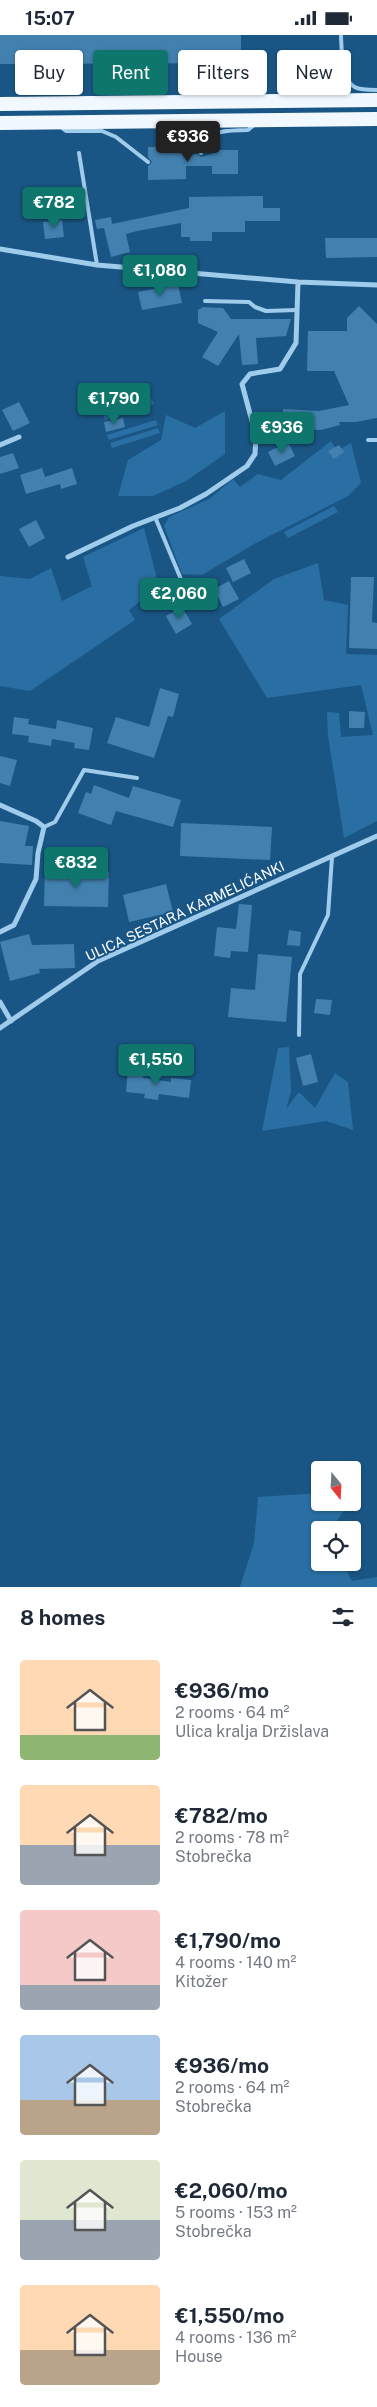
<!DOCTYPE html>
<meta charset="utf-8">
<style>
body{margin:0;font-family:"Public Sans",sans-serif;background:#f2f2f3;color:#1f2937;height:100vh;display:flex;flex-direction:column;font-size:19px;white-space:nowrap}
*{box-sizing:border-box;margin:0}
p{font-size:16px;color:#747a83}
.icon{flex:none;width:28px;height:28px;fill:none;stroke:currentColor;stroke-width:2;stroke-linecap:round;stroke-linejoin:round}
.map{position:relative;height:1552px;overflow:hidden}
.drawer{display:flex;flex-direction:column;background:#fff;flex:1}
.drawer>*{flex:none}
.top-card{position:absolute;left:15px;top:15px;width:348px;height:45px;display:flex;gap:10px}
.needle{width:32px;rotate:162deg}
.tools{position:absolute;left:311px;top:1426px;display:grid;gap:10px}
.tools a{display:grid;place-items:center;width:50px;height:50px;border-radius:5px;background:#fff;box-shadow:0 1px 4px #0004;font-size:25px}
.price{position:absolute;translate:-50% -42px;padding:0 11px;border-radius:5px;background:#0f766e;color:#fff;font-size:16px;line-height:32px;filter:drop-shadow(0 1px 2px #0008)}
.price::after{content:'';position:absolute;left:50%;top:30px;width:15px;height:11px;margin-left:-8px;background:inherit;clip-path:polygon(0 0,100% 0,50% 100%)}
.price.selected{background:#222;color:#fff}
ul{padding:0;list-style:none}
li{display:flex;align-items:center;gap:15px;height:125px;padding:0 20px}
li span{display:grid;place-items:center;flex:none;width:140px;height:100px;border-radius:5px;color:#555}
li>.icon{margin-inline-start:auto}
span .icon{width:60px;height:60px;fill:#fffc;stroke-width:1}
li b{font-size:21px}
h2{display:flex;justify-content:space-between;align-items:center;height:60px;padding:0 20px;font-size:21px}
.tag{padding:0 18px;border-radius:5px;background:#fff;box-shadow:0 1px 4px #0004;font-size:18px;line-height:45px}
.tag.selected{background:#0f766e;color:#fff}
.status{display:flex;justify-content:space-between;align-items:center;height:35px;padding:0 25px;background:#fff;direction:ltr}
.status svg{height:14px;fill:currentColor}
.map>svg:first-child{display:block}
.green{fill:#296fa3}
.building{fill:#4280af}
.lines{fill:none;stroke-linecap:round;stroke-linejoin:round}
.service{stroke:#a0ccec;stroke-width:4}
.minor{stroke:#a0ccec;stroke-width:5}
.trunk{stroke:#f2f8ff;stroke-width:14}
.labels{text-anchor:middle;stroke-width:4;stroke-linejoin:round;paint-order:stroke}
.street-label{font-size:14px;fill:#fff;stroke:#1a5685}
</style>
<div class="status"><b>15:07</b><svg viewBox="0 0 49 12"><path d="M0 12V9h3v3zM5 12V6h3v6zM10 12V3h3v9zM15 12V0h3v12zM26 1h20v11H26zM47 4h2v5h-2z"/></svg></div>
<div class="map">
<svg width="377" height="1552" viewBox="0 0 377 1552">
<rect width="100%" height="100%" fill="#1a5685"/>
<path class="green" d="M 152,364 L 154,369 L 105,385 L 103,379 Z
M 225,376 L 225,419 L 186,446 L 153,461 L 118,461 L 128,425 L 161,405 L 166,380 L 195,393 Z
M 156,385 L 158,390 L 109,405 L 107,400 Z
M 158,393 L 160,398 L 112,413 L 110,408 Z
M 331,406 L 337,416 L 351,408 L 361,448 L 348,461 L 254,509 L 202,540 L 182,539 L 164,491 L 169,482 L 209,464 L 233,444 L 240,452 L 258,439 L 281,445 Z
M 334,471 L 338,477 L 288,503 L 284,497 Z
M 144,493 L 159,552 L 129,575 L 135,585 L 30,656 L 0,651 L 0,541 L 30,544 L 51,533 L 62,566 L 92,551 L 83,522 Z
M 318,528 L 324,565 L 348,570 L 346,619 L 377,620 L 377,786 L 344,803 L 328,701 L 327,677 L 339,678 L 341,702 L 373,700 L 361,650 L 267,663 L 219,584 L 274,544 Z
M 289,1012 L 291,1057 L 286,1074 L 299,1057 L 315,1073 L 335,1038 L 348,1047 L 353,1095 L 326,1086 L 262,1096 L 278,1013 Z
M 320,1458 L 320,1468 L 349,1468 L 331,1495 L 320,1495 L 320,1528 L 342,1528 L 352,1546 L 377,1542 L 377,1552 L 240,1552 L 254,1508 L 258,1462 Z"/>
<path class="building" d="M 0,0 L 241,0 L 241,28 L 0,29 Z
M 183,111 L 183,120 L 198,119 L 201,122 L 212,119 L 212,115 L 238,115 L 238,139 L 212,139 L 212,131 L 186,131 L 186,144 L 148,145 L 148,131 L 152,127 L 148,122 L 148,112 Z
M 263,161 L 263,173 L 280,173 L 280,186 L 245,186 L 245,197 L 212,197 L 212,206 L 190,206 L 190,202 L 181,202 L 181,188 L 137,196 L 126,199 L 130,217 L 111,222 L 104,193 L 97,194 L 95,185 L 111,182 L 112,189 L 189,173 L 189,162 Z
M 62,185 L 64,202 L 45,204 L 43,187 Z
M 325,203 L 377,203 L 377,222 L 326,223 Z
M 178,249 L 182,268 L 142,275 L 138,257 Z
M 359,271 L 377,289 L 377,383 L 356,387 L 339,387 L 340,390 L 321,395 L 282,394 L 283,374 L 319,376 L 349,370 L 334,336 L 307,336 L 308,296 L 347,296 L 347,283 Z
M 203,272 L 223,273 L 231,284 L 291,284 L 286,301 L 256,303 L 258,329 L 242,330 L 239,299 L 218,331 L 202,322 L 218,297 L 198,288 L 198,275 Z
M 19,367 L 30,388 L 13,396 L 2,375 Z
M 123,383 L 125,392 L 106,397 L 104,387 Z
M 288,407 L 295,421 L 275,431 L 268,417 Z
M 339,410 L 344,417 L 334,424 L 328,416 Z
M 13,418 L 19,433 L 0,439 L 0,422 Z
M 42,433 L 45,442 L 72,433 L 77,449 L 61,454 L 60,449 L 26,459 L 20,440 Z
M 36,485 L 45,503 L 29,512 L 19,494 Z
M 244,524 L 251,538 L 233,547 L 226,533 Z
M 351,542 L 374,542 L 372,587 L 377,588 L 377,614 L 349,613 Z
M 229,546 L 239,564 L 223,572 L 214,554 Z
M 182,572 L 192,589 L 176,599 L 166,581 Z
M 160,653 L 179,659 L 173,682 L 168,681 L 154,723 L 107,708 L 116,682 L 149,692 Z
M 349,676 L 365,677 L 364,693 L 349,693 Z
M 14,682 L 29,684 L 28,689 L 56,694 L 57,685 L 93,693 L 89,715 L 74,713 L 75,708 L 52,704 L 51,711 L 28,707 L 29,701 L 12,699 Z
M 0,721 L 17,725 L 10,751 L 0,748 Z
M 94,750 L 129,763 L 133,751 L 181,765 L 173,792 L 116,776 L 111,790 L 78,778 L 86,757 L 91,759 Z
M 0,786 L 29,791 L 25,811 L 33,811 L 32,830 L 0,828 Z
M 181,788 L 272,792 L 270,825 L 180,821 Z
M 45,835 L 109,837 L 108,872 L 44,871 Z
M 166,849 L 173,877 L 129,887 L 123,860 Z
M 239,869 L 252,870 L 248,917 L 231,916 L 230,923 L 214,921 L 217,892 L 236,894 Z
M 289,895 L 301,897 L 300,911 L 287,910 Z
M 29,899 L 32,910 L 74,909 L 75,933 L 39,934 L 40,938 L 10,946 L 0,907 Z
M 258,919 L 292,922 L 286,987 L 228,982 L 231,953 L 255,955 Z
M 316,964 L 332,965 L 330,980 L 314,978 Z
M 311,1019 L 318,1047 L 303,1051 L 296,1023 Z
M 128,1034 L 144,1035 L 143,1043 L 171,1047 L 171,1043 L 191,1045 L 189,1063 L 159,1059 L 158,1065 L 144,1063 L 145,1059 L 126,1057 Z"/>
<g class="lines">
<path class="service" d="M 341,34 C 351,54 355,55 377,55
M 306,62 C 314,56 319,57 328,54 C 347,48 341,15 341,0
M 61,92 L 66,96 L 102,96 L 116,102 L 148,127
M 79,118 L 97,230
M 201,118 C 207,93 226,96 248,95 L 254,90
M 205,266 L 249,267 L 255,272 L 266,276 L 297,275
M 368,405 L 377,405
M 155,482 L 188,561 L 198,573
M 44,792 L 55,787 L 84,735 L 137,743
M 299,1000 L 300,939 L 328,880 L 332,822"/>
<path class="minor" d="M 0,214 L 97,230 L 298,247 L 377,250
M 0,410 L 19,402
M 68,522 L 133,491 L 180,473 L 206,459 L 247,431 L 255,419 L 256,401 L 242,349 L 250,339 L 280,334 L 296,308 L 298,247
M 0,770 L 36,786 L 44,792 L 38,818 L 36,844 L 14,890 L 0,897
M 0,967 L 11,986
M 0,993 L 98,926 L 377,801"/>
<path class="trunk" d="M 0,69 L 377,65
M 0,88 L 377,84"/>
</g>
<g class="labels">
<g class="street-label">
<text transform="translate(185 876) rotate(-25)" y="5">ULICA SESTARA KARMELIĆANKI</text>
</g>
</g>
</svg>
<div class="tools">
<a><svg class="needle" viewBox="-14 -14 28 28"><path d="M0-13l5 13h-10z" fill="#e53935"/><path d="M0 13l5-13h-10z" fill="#747a83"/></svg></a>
<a><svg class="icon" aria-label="locate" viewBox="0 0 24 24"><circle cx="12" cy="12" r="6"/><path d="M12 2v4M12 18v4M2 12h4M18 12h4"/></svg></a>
</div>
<b class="price selected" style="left:188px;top:128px">€936</b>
<b class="price" style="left:54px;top:194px">€782</b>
<b class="price" style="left:160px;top:262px">€1,080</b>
<b class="price" style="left:114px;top:390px">€1,790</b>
<b class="price" style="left:282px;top:419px">€936</b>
<b class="price" style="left:179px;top:585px">€2,060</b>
<b class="price" style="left:76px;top:854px">€832</b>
<b class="price" style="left:156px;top:1051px">€1,550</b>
<div class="top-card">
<a class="tag">Buy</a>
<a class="tag selected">Rent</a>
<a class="tag">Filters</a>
<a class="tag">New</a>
</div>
</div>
<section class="drawer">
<h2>8 homes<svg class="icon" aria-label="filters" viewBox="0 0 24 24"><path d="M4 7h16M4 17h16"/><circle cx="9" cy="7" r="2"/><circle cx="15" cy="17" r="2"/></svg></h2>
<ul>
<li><span style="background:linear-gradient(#ffd9b3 75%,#8fb573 0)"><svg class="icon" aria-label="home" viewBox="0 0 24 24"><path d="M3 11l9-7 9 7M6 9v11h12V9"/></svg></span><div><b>€936/mo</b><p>2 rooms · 64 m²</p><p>Ulica kralja Držislava</p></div></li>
<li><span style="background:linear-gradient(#ffd9b3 60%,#9aa5b1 0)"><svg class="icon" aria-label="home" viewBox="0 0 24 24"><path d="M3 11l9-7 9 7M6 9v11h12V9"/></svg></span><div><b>€782/mo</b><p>2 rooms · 78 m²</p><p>Stobrečka</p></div></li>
<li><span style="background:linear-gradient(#f6c9c9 75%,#9aa5b1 0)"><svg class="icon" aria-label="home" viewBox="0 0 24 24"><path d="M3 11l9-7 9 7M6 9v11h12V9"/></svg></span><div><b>€1,790/mo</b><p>4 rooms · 140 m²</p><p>Kitožer</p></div></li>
<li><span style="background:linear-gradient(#a9c7e8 65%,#b9a48a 0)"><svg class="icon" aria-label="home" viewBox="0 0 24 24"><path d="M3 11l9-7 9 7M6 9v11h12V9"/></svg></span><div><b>€936/mo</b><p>2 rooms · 64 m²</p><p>Stobrečka</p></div></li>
<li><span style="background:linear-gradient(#dfe7d0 60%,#9aa5b1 0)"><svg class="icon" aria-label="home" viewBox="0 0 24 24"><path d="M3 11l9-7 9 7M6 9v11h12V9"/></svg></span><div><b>€2,060/mo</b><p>5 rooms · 153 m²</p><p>Stobrečka</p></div></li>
<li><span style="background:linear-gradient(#ffd9b3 65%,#b9a48a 0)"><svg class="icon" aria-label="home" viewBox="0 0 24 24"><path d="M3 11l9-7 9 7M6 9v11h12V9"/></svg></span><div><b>€1,550/mo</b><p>4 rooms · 136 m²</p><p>House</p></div></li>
</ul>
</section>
